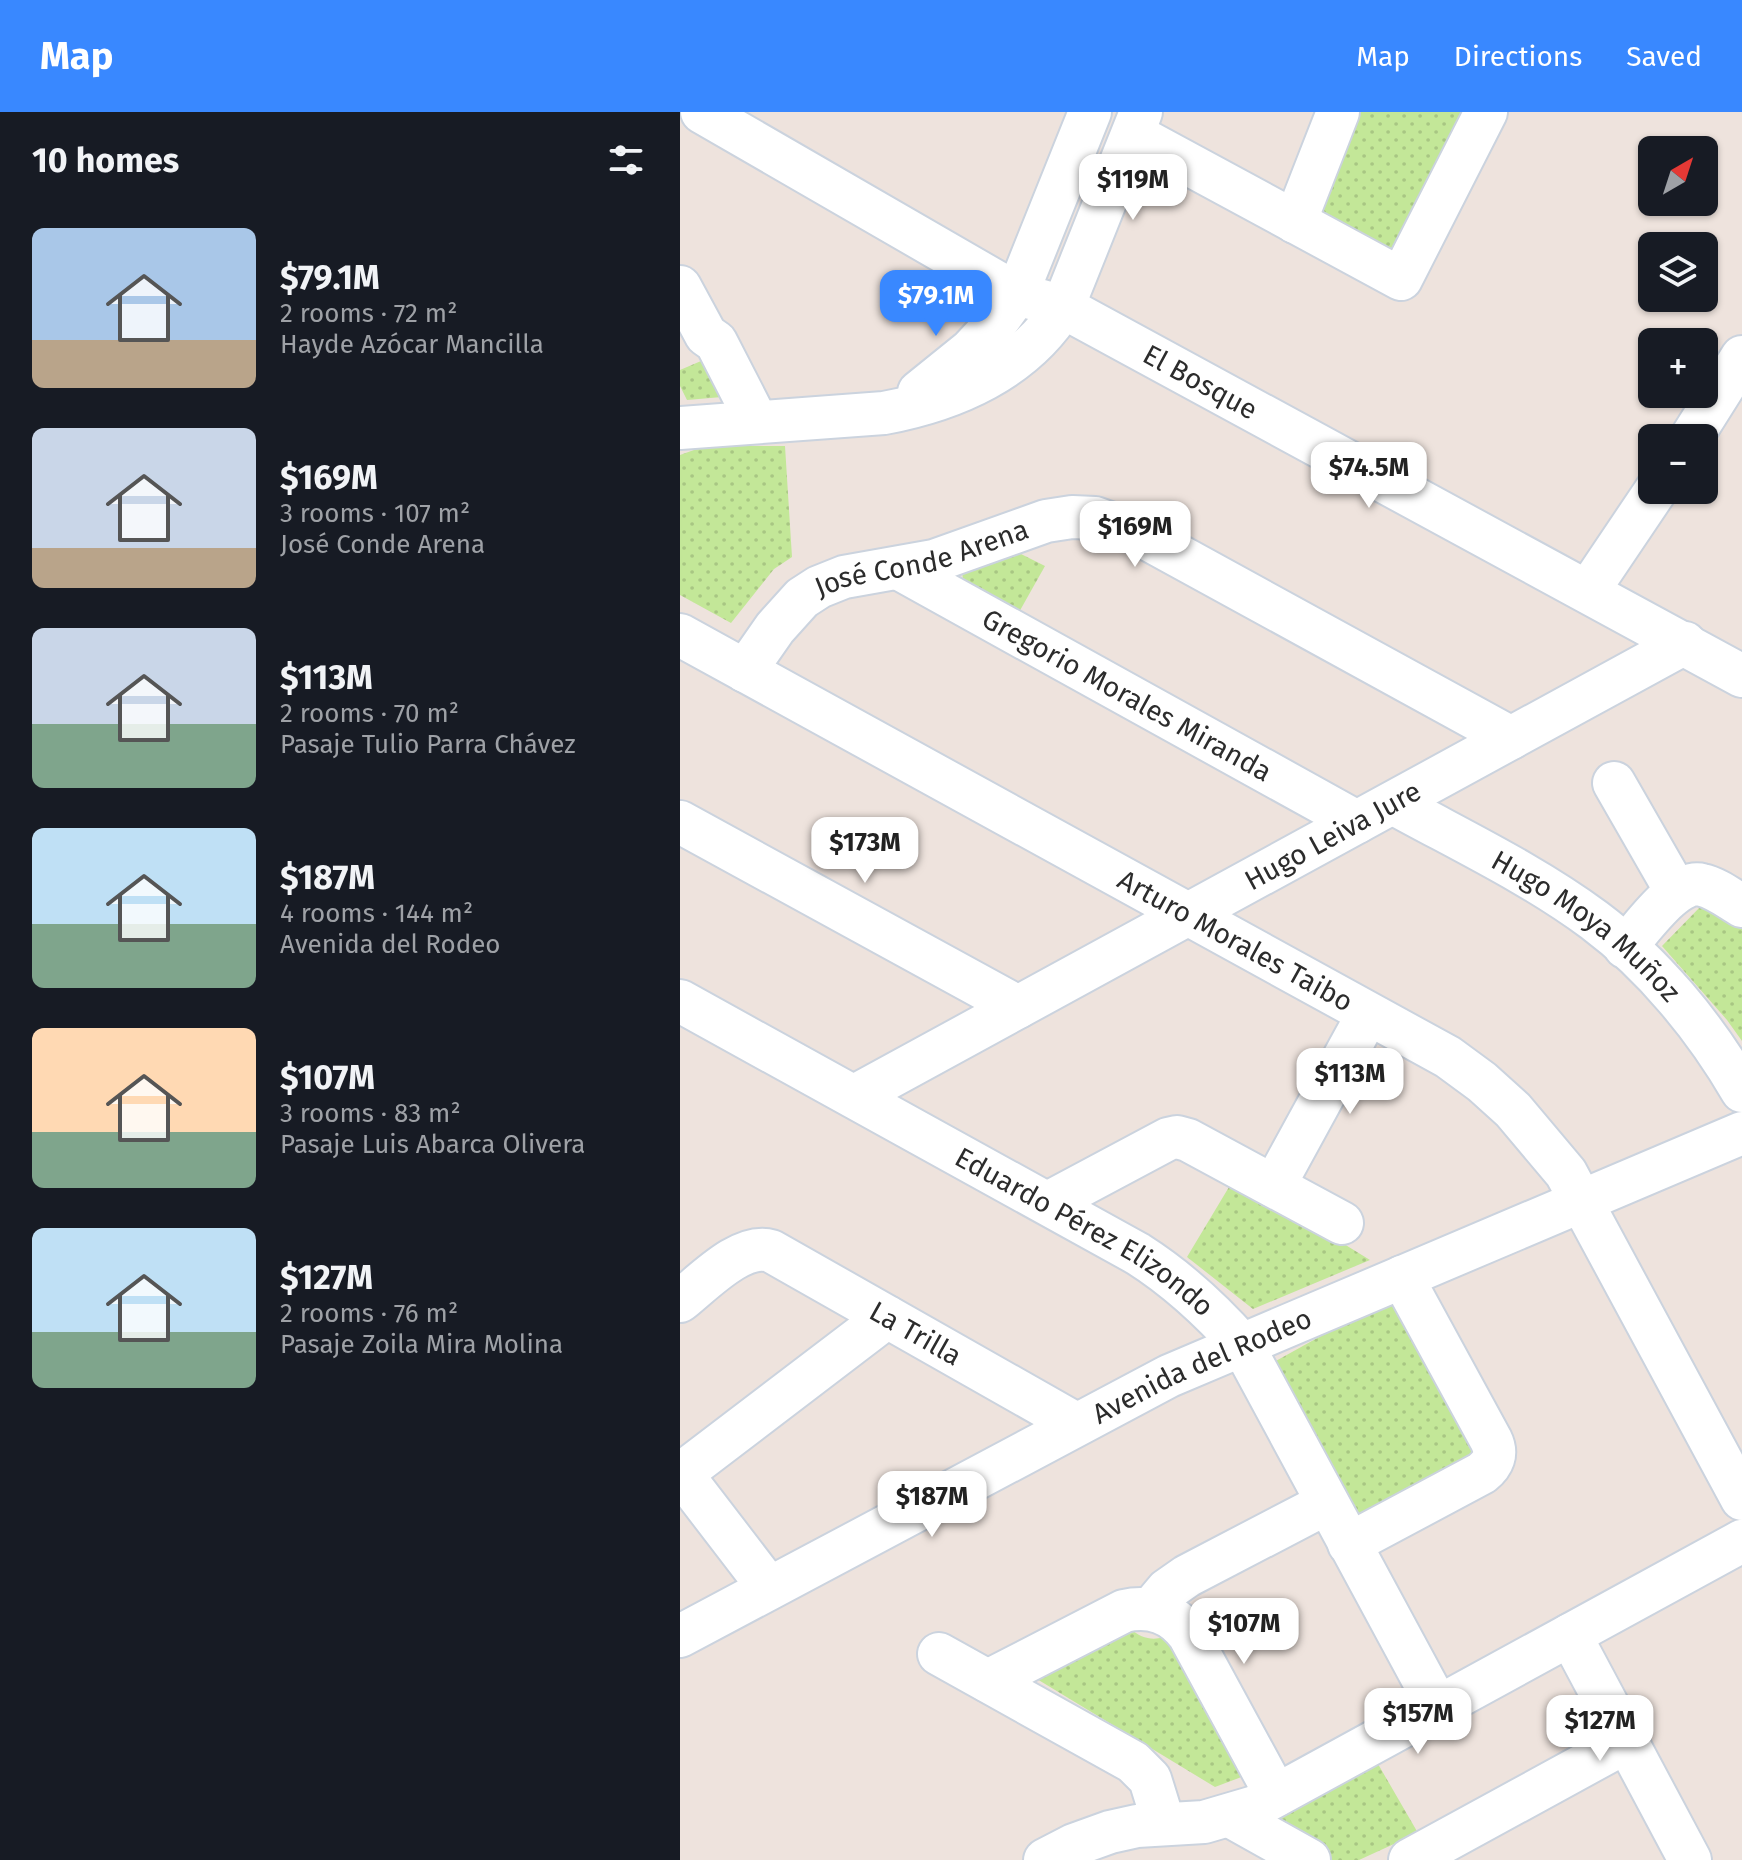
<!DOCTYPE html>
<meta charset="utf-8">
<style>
body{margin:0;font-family:"Fira Sans",sans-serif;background:#242831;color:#f1f3f6;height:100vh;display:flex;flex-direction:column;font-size:30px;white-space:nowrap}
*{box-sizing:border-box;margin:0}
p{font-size:26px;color:#9ea1a6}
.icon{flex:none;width:44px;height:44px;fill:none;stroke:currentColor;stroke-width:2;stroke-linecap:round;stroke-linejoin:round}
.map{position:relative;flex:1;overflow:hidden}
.sheet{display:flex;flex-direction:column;background:#171b24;width:680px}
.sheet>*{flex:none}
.needle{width:52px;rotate:39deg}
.tools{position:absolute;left:958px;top:24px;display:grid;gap:16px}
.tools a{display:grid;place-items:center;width:80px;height:80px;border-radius:12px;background:#171b24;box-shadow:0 2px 6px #0004;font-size:40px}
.price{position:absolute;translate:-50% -68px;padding:0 18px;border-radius:16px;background:#fff;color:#222;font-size:26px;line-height:52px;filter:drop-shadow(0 2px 4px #0008)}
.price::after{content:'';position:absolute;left:50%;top:48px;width:24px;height:18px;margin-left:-12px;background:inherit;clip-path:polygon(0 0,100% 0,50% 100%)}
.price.selected{background:#3988ff;color:#fff}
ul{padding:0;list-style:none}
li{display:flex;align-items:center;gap:24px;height:200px;padding:0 32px}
li span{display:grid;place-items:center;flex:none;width:224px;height:160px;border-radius:12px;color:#555}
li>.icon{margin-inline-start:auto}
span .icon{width:96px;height:96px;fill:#fffc;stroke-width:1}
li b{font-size:34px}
h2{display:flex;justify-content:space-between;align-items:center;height:96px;padding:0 32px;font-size:34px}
header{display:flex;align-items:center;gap:48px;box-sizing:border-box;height:112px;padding:0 40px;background:#3988ff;color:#fff}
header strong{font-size:38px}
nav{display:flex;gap:44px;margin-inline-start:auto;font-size:28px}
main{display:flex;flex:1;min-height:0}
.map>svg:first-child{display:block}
.grass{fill:url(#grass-dots)}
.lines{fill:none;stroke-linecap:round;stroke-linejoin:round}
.minor-casing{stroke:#cbd3de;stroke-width:46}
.minor{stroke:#fff;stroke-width:42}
.labels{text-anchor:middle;stroke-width:8;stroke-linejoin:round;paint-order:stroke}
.street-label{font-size:28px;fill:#2c2c2c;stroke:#fff}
</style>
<header>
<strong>Map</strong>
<nav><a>Map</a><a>Directions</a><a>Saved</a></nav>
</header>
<main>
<section class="sheet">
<h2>10 homes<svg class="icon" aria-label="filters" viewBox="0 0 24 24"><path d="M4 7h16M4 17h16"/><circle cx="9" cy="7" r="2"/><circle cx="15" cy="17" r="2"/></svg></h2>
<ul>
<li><span style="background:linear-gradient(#a9c7e8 70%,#b9a48a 0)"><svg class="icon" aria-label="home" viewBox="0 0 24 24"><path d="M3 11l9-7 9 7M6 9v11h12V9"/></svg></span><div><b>$79.1M</b><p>2 rooms · 72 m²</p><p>Hayde Azócar Mancilla</p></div></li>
<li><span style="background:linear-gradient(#c9d6e8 75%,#b9a48a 0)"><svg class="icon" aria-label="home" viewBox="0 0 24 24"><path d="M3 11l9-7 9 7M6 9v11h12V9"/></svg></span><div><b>$169M</b><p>3 rooms · 107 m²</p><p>José Conde Arena</p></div></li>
<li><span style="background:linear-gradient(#c9d6e8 60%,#7fa58c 0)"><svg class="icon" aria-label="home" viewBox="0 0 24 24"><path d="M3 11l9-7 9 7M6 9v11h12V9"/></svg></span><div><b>$113M</b><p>2 rooms · 70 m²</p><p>Pasaje Tulio Parra Chávez</p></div></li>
<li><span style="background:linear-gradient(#bfe0f5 60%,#7fa58c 0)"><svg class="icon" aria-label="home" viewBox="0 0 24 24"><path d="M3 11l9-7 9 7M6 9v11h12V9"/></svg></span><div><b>$187M</b><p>4 rooms · 144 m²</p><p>Avenida del Rodeo</p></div></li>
<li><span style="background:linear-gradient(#ffd9b3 65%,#7fa58c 0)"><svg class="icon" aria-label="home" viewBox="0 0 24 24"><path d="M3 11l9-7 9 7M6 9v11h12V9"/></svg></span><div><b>$107M</b><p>3 rooms · 83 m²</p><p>Pasaje Luis Abarca Olivera</p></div></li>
<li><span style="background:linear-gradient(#bfe0f5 65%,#7fa58c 0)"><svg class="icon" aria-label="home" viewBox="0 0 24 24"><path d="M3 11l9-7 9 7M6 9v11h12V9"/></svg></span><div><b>$127M</b><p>2 rooms · 76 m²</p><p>Pasaje Zoila Mira Molina</p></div></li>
</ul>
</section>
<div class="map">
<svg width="1062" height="1748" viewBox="0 0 1062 1748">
<defs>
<pattern id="grass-dots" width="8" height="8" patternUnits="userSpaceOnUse" patternTransform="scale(2)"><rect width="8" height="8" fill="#c3e798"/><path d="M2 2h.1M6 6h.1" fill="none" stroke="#a8c683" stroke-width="1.8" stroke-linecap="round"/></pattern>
</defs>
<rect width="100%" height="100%" fill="#eee3dd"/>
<path class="grass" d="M 669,0 L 784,0 L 716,143 L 633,96 Z
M 21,249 L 42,285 L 7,288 L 0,274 L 0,258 Z
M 25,334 L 105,334 L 112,445 L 94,457 L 51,511 L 0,483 L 0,343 Z
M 333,438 L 365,454 L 338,502 L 284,475 L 281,452 Z
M 1022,793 L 1062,814 L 1062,929 L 1047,908 L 982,834 Z
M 555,1065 L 690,1148 L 573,1197 L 507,1145 Z
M 713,1184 L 804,1346 L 685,1412 L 594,1250 Z
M 449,1516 C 465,1529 475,1529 495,1522 L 572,1661 L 535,1675 L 347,1561 Z
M 698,1652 L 738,1721 L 679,1748 L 652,1748 L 588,1710 Z"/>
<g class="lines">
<defs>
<g id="minor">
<path id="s1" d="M 22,0 L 337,182 L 383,195 L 1062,564"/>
<path d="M 453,22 L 721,167 L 806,0"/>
<path d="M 615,110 L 658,0"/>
<path d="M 0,175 L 26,223 L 36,230 L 77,310"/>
<path d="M 239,280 L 291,238 L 316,211 L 337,182 L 410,0"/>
<path d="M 0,316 L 204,301 C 274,288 344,258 383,195 L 461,0"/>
<path d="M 1011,326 L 1062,245"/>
<path id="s2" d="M 218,456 L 677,710"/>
<path d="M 908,479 L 976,378"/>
<path id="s3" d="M 0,523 L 768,945 L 802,970 L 833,998 L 886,1061 L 1062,1387"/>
<path id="s4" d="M 65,559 L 95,516 L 122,486 L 139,475 L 164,465 L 254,449 L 366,409 L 392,405 L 415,406 L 457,421 L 831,626"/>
<path d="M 934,671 L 996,779"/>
<path id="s5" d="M 713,691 C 780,728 852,762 914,808 C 973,852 1025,915 1062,979"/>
<path d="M 0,710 L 338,895"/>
<path d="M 945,835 C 962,817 996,766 1022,773 C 1036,776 1050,787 1062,794"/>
<path id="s6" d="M 0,889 L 458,1142 C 499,1168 531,1198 563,1234 L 758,1595"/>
<path id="s7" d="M 175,984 L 1005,531"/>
<path d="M 594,1074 L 688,902"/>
<path d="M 368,1091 L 488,1027 L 497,1025 L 508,1028 L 662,1111"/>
<path id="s8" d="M 0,1189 C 23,1171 61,1130 91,1139 L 396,1312"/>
<path d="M 0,1360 L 89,1476"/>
<path d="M 1,1362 L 207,1205"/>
<path d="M 669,1432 L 802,1361 C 813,1352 818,1342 811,1328 L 722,1165"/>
<path d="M 471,1497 L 487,1478 L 507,1464 L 647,1391"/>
<path d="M 890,1523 L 1010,1748"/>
<path id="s9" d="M 0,1524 L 489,1264 L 1062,1021"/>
<path d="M 259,1542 L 453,1650 L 470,1667 L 484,1712"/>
<path d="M 308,1569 L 444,1499 C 471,1493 493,1501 509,1523 L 596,1683"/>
<path d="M 550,1704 L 629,1748"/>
<path d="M 365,1748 L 394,1733 L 430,1720 L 457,1714 L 524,1710 L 575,1695 L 1062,1429"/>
<path d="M 730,1748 L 946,1630"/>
</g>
</defs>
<use href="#minor" class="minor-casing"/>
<use href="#minor" class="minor"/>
</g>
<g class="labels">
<g class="street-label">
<text dy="10" stroke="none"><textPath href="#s1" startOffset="568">El Bosque</textPath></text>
<text dy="10" stroke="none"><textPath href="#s4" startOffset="220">José Conde Arena</textPath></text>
<text dy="10" stroke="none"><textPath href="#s2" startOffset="262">Gregorio Morales Miranda</textPath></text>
<text dy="10" stroke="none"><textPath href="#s7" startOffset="544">Hugo Leiva Jure</textPath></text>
<text dy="10" stroke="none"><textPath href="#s5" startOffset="230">Hugo Moya Muñoz</textPath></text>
<text dy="10" stroke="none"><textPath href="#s3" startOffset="634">Arturo Morales Taibo</textPath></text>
<text dy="10" stroke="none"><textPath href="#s6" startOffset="466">Eduardo Pérez Elizondo</textPath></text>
<text dy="10" stroke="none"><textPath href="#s8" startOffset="274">La Trilla</textPath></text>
<text dy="10" stroke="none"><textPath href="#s9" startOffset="588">Avenida del Rodeo</textPath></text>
</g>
</g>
</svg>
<div class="tools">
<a><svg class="needle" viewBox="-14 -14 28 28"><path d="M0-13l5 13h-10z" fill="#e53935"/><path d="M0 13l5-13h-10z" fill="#9ea1a6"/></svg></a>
<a><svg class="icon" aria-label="layers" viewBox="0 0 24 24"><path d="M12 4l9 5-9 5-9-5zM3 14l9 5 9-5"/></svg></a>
<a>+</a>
<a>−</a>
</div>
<b class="price" style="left:453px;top:110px">$119M</b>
<b class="price selected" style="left:256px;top:226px">$79.1M</b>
<b class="price" style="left:689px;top:398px">$74.5M</b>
<b class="price" style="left:455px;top:457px">$169M</b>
<b class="price" style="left:185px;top:773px">$173M</b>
<b class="price" style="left:670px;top:1004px">$113M</b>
<b class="price" style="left:252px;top:1427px">$187M</b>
<b class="price" style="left:564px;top:1554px">$107M</b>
<b class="price" style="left:738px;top:1644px">$157M</b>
<b class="price" style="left:920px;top:1651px">$127M</b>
</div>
</main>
